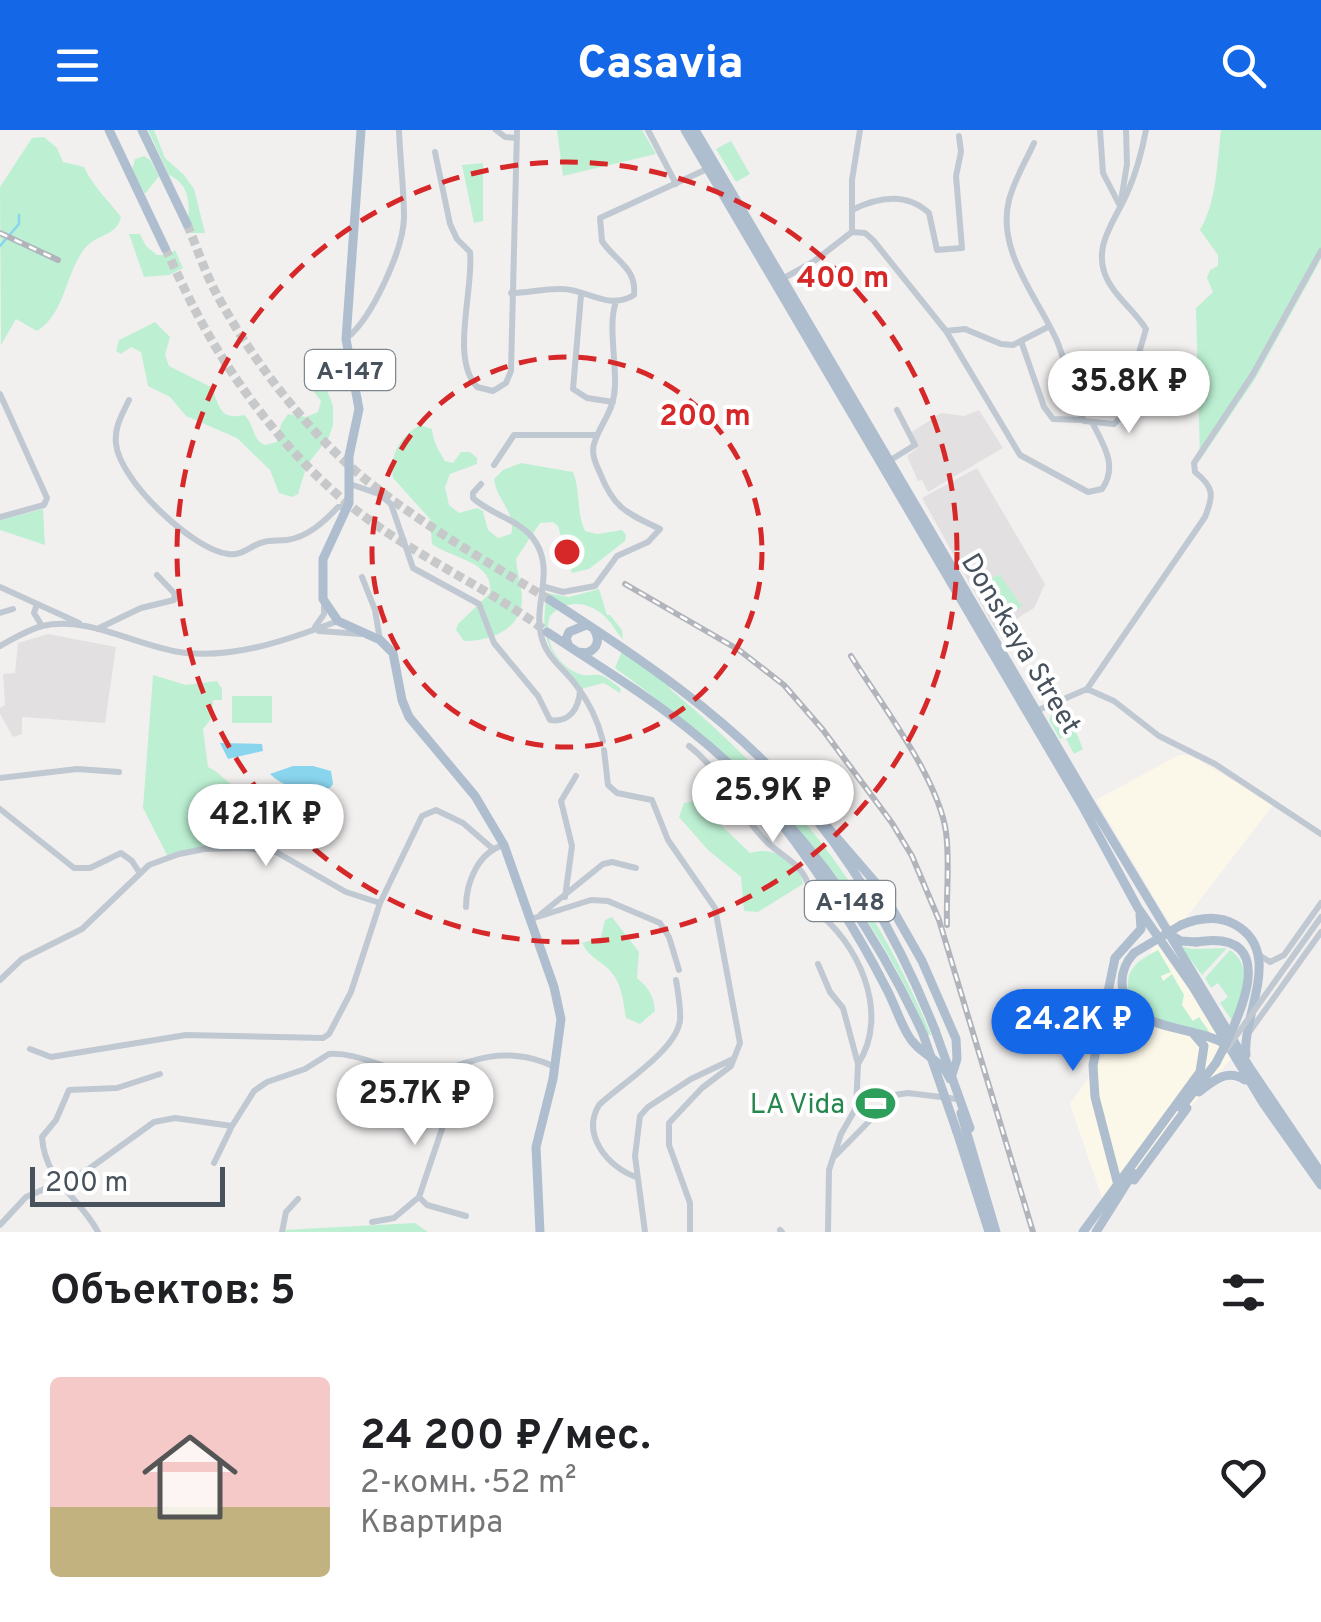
<!DOCTYPE html>
<html lang="ru">
<meta charset="utf-8">
<style>
body{margin:0;font-family:Overpass,sans-serif;background:#f2f2f2;color:#202124;height:100vh;display:flex;flex-direction:column;font-size:38px;white-space:nowrap}
*{box-sizing:border-box;margin:0}
p{font-size:32px;color:#757577}
.icon{flex:none;width:55px;height:55px;fill:none;stroke:currentColor;stroke-width:2;stroke-linecap:round;stroke-linejoin:round}
.map{position:relative;height:1102px;overflow:hidden}
.side{display:flex;flex-direction:column;background:#fff;flex:1}
.side>*{flex:none}
.scale{position:absolute;left:30px;bottom:25px;width:195px;box-sizing:border-box;padding-left:10px;border:5px solid #47525d;border-top:0;font-size:28px;line-height:35px;white-space:nowrap;color:#47525d;-webkit-text-stroke:8px #fff;paint-order:stroke}
.price{position:absolute;translate:-50% -85px;padding:0 22px;border-radius:35px;background:#fff;color:#222;font-size:32px;line-height:65px;filter:drop-shadow(0 2px 5px #0008)}
.price::after{content:'';position:absolute;left:50%;top:60px;width:30px;height:22px;margin-left:-15px;background:inherit;clip-path:polygon(0 0,100% 0,50% 100%)}
.price.active{background:#1468e7;color:#fff}
ul{padding:0;list-style:none}
li{display:flex;align-items:center;gap:30px;height:250px;padding:0 50px}
li span{display:grid;place-items:center;flex:none;width:280px;height:200px;border-radius:10px;color:#555}
li>.icon{margin-inline-start:auto}
span .icon{width:120px;height:120px;fill:#fffc;stroke-width:1}
li b{font-size:42px}
h2{display:flex;justify-content:space-between;align-items:center;height:120px;padding:0 50px;font-size:42px}
header{display:flex;justify-content:space-between;align-items:center;height:130px;padding:0 50px;background:#1468e7;color:#fff;font-size:45px;font-weight:800}
.map>svg:first-child{display:block}
.commercial{fill:#fcf8e9}
.education{fill:#e3e0e1}
.green{fill:#bdf0d3}
.water{fill:#89d5ee}
.lines{fill:none;stroke-linecap:round;stroke-linejoin:round}
.stream{stroke:#89d5ee;stroke-width:2.5}
.major-tunnel{stroke:#c7c8ca;stroke-width:9;stroke-dasharray:9 4.5;stroke-linecap:butt}
.minor{stroke:#c0c9d2;stroke-width:6}
.major{stroke:#aebecf;stroke-width:9}
.rail-casing{stroke:#b1b4ba;stroke-width:6}
.rail{stroke:#fff;stroke-width:2.5;stroke-dasharray:8;stroke-linecap:butt}
.minor-bridge{stroke:#c0c9d2;stroke-width:6}
.major-bridge{stroke:#aebecf;stroke-width:9}
.ring{fill:none;stroke:#d62828;stroke-width:5;stroke-dasharray:18 12}
.labels{text-anchor:middle;stroke-width:8;stroke-linejoin:round;paint-order:stroke}
.shield{fill:#fff;stroke:#7e868e;stroke-width:2.5}
.shield-label{font-size:25px;font-weight:bold;fill:#47525d}
.street-label{font-size:28px;fill:#47525d;stroke:#fff}
.leisure-label{font-size:28px;fill:#27864d;stroke:#fff;text-anchor:end}
.centre{fill:#d62828;stroke:#fff;stroke-width:5}
.ring-label{font-size:30px;text-anchor:middle;font-weight:bold;fill:#d62828;stroke:#fff;stroke-width:8;stroke-linejoin:round;paint-order:stroke}
</style>
<header><svg class="icon" aria-label="menu" viewBox="0 0 24 24"><path d="M4 6h16M4 12h16M4 18h16"/></svg>Casavia<svg class="icon" aria-label="search" viewBox="0 0 24 24"><circle cx="10" cy="10" r="6"/><path d="M15 15l6 6"/></svg></header>
<div class="map">
<svg width="1321" height="1102" viewBox="0 0 1321 1102">
<rect width="100%" height="100%" fill="#f2efef"/>
<path class="commercial" d="M 1179,625 L 1189,625 L 1274,674 L 1175,802 L 1096,670 Z
M 1159,800 L 1235,924 L 1106,1079 L 1070,974 L 1121,902 Z"/>
<path class="education" d="M 979,280 L 1003,318 L 928,362 L 922,350 L 918,351 L 907,326 L 917,318 L 912,302 L 941,283 L 964,286 Z
M 977,338 L 1045,454 L 1034,478 L 996,501 L 922,368 Z
M 48,504 L 116,517 L 105,593 L 22,587 L 22,604 L 13,607 L 0,584 L 0,578 L 5,575 L 3,544 L 15,543 L 18,513 Z"/>
<path class="green" d="M 148,0 L 154,0 L 165,28 L 184,45 L 194,59 L 205,103 L 186,103 C 190,80 193,56 169,45 Z
M 557,0 L 642,0 L 656,24 L 563,46 Z
M 1221,0 L 1321,0 L 1321,129 L 1255,249 L 1200,330 L 1196,178 L 1213,162 L 1207,148 L 1210,140 L 1218,136 L 1218,125 L 1200,100 C 1217,71 1217,32 1221,0 Z
M 44,7 L 57,18 L 63,32 L 84,37 C 92,55 108,70 121,87 C 116,107 99,103 86,117 C 65,142 66,183 37,201 L 16,189 L 1,215 L 0,57 L 32,8 Z
M 731,11 L 750,44 L 736,52 L 716,19 Z
M 144,26 L 150,30 L 159,46 L 145,64 L 132,40 L 135,29 Z
M 483,33 L 483,91 L 474,93 L 462,35 Z
M 129,104 L 140,104 L 146,116 L 157,125 L 169,125 L 175,120 L 183,138 L 169,145 L 144,147 Z
M 155,192 L 170,207 L 165,225 L 169,236 L 211,257 C 220,274 218,291 244,285 C 255,294 251,309 265,315 L 277,312 L 281,294 L 288,284 L 306,287 L 318,282 L 321,271 L 310,257 L 312,251 L 324,252 L 333,276 L 333,295 L 329,307 L 307,335 L 298,364 L 292,367 L 279,363 L 270,340 L 237,308 L 186,286 L 170,267 L 148,256 L 141,222 L 131,217 L 121,224 L 116,221 L 119,210 Z
M 420,295 L 432,299 C 433,312 439,321 445,331 L 453,333 L 461,322 L 470,322 L 477,328 L 477,334 L 450,344 L 445,357 L 449,375 L 459,383 L 477,378 L 483,381 L 488,400 L 498,408 L 511,404 C 517,383 496,370 494,349 L 503,340 L 521,333 L 573,342 C 581,362 576,382 585,401 L 597,404 L 622,400 L 626,405 L 625,411 L 589,439 L 572,443 L 558,396 L 553,392 L 540,393 L 516,429 C 517,443 522,456 522,469 C 522,500 489,511 464,511 L 456,500 L 458,494 L 490,463 C 494,431 452,429 432,414 L 430,389 L 393,348 C 389,325 400,307 420,295 Z
M 43,379 L 45,415 L 0,400 L 0,390 Z
M 999,444 L 1022,476 L 1006,487 L 983,454 Z
M 599,459 L 607,485 L 610,485 L 622,500 L 623,509 C 617,504 614,496 608,490 C 593,472 567,467 550,486 C 542,509 557,538 583,545 C 588,546 594,544 600,545 C 607,547 615,554 621,559 L 620,563 L 604,553 L 581,559 C 576,548 569,542 561,533 C 541,513 543,489 547,463 L 569,467 Z
M 622,521 L 669,555 L 670,559 C 789,658 873,762 931,905 L 928,905 C 861,747 753,637 615,538 Z
M 153,545 L 186,555 L 217,551 L 222,559 L 222,570 L 213,570 L 212,588 L 203,599 L 208,637 C 218,642 220,645 228,652 C 239,660 251,654 262,657 C 273,660 281,674 287,681 L 285,696 L 256,708 L 250,716 L 207,718 L 168,727 L 143,678 Z
M 232,566 L 272,566 L 272,593 L 232,593 Z
M 1066,578 L 1083,619 L 1074,624 L 1065,607 L 1060,609 L 1049,590 L 1052,583 Z
M 696,671 L 750,723 C 772,715 800,731 803,754 L 758,782 L 744,781 L 741,747 L 708,720 L 679,687 L 684,673 Z
M 612,787 L 639,822 L 637,848 C 649,858 654,866 655,881 L 640,894 L 626,888 C 623,869 621,848 605,836 C 594,827 589,826 582,813 L 601,807 L 605,790 Z
M 1180,816 L 1192,819 L 1227,818 L 1202,845 Z
M 1158,820 L 1171,842 L 1161,846 L 1163,851 L 1172,844 L 1184,865 L 1182,875 L 1193,891 L 1199,887 L 1211,904 C 1184,896 1127,890 1128,854 C 1128,836 1143,828 1158,820 Z
M 1230,820 C 1256,838 1240,867 1233,892 L 1220,873 L 1228,867 L 1218,853 L 1211,858 L 1205,848 Z
M 415,1093 L 428,1102 L 283,1102 L 283,1100 Z"/>
<path class="water" d="M 220,613 L 262,614 L 263,621 L 228,629 Z
M 293,636 L 313,636 L 331,641 L 333,654 L 330,658 C 308,662 286,660 270,644 Z"/>
<g class="lines">
<path class="stream" d="M 0,116 L 19,94 L 19,85"/>
<path class="major-tunnel" d="M 187,94 C 196,115 203,137 213,157 C 248,226 310,306 370,353 C 426,397 489,433 550,470
M 165,118 C 173,134 180,150 188,166 C 226,244 284,322 352,377 C 412,425 484,455 546,501"/>
<path class="minor" d="M 496,0 L 505,7 L 517,8
M 648,0 L 676,54
M 1100,0 L 1103,43 L 1120,76
M 1034,13 C 1026,31 1014,50 1009,70 C 996,121 1038,168 1057,211 C 1068,237 1071,266 1084,291 L 1114,294 L 1120,288 L 1146,199 C 1135,181 1116,168 1107,149 C 1091,116 1116,90 1128,61 C 1137,41 1142,21 1146,0
M 435,22 L 450,94 L 457,109 L 470,122 C 474,160 450,228 477,257 L 493,261 L 506,253 L 511,241 L 517,0
M 1121,71 L 1127,34 L 1126,0
M 852,80 C 878,67 906,62 929,83 L 937,120 L 962,118 L 956,46 L 961,22 L 959,6
M 852,102 L 865,103 L 873,110 L 946,201 L 965,199 L 1001,214 L 1013,215 L 1048,197
M 852,102 L 852,50 L 860,0
M 784,148 L 813,132 L 852,102
M 511,163 C 528,163 545,158 562,159 C 587,159 608,181 634,165 C 637,138 615,131 602,111 L 600,88 L 707,39
M 581,165 L 573,259 L 587,268 L 613,272
M 946,201 L 1020,325 L 1088,362 L 1102,359 C 1118,336 1104,316 1093,294
M 347,208 C 372,188 403,120 404,88 C 404,59 400,29 399,0
M 1021,211 L 1044,277 L 1053,289 L 1083,290
M 0,264 L 47,368 L 44,375 L 0,387
M 129,270 C 122,285 114,297 116,314 C 120,351 192,419 228,424 C 244,426 250,415 264,412 C 271,410 279,411 287,410 C 308,407 325,391 338,377 L 347,377
M 1076,276 L 1123,279
M 889,331 L 915,315 L 897,280
M 494,335 L 514,305 L 597,305
M 350,354 L 379,364 L 391,374 L 413,438 L 479,474 L 494,513 L 538,566 L 550,590 C 570,593 579,578 580,560
M 481,354 L 473,363 L 473,368 C 490,384 517,389 532,407 C 557,438 533,472 541,505 C 546,528 564,538 576,555 C 589,572 598,591 603,611
M 362,447 L 375,480 L 380,510
M 0,457 L 79,493
M 545,457 L 563,462 L 595,456 L 617,426 L 648,412 L 660,399 C 627,383 614,379 600,343 C 596,334 591,324 594,314 C 600,293 614,283 615,256 C 616,231 608,192 616,172
M 37,474 L 34,483 L 42,496
M 0,483 L 13,479
M 315,497 L 324,484 L 324,473
M 97,499 L 141,478 L 174,470 L 175,464 L 157,445
M 319,501 L 361,504
M 0,516 C 13,509 27,500 42,496 C 90,485 139,518 186,523 C 238,528 290,509 338,491
M 1087,559 L 1114,571 L 1159,606 L 1215,634 L 1321,704
M 1036,581 L 1087,559 L 1205,387 C 1214,365 1214,357 1195,342 L 1194,333 L 1253,244 L 1321,121
M 689,616 C 723,642 737,683 767,712 C 780,725 798,732 806,749 C 811,758 811,769 813,779 C 858,811 891,883 858,934
M 604,620 L 608,655 L 617,663 L 652,670 L 668,710 L 715,778 L 740,913 L 731,936 L 702,958 L 669,993 L 669,1015 L 690,1073 L 690,1102
M 0,648 L 77,639 L 119,642
M 0,679 L 74,738 L 90,738 L 121,723 L 132,731 L 139,742
M 565,767 L 572,716 L 561,671 L 576,646
M 466,777 C 466,753 478,722 504,715
M 541,784 L 603,734 L 612,732 L 636,738
M 531,789 L 591,770 L 608,771 L 660,793 L 669,807 L 679,840
M 1259,825 L 1270,832 L 1284,825 L 1321,773
M 818,834 L 830,862 L 843,878 L 858,934 L 856,978 L 841,1004 L 829,1040 L 828,1102
M 0,850 L 22,829 L 82,799 L 149,735 L 179,724 L 204,719 L 243,718 L 276,722 L 346,762 L 380,773
M 1250,901 L 1321,802
M 30,919 L 51,927 L 186,905 L 323,908 L 329,904 L 351,862 L 380,773 L 422,686 L 436,680 L 463,693 L 493,719
M 835,1026 L 895,965 L 908,963 L 957,969
M 214,1033 L 232,996 L 254,961 L 267,952 L 305,939 L 329,924 C 361,922 389,943 420,943 C 440,944 453,936 472,931 C 499,922 529,924 555,937
M 636,1047 C 608,1037 581,1005 599,975 C 621,954 677,920 680,890 C 681,877 678,863 676,850
M 419,1067 L 427,1075 L 466,1086
M 372,1092 L 394,1088 L 419,1067 L 444,993 L 449,941
M 0,1095 L 26,1067 L 86,1041 L 154,992 L 175,988 L 232,996
M 780,1100 L 782,1102
M 98,1102 C 80,1067 45,1052 42,1007 L 56,990 L 69,960 L 117,958 L 160,944
M 282,1102 L 286,1082 L 298,1069
M 645,1102 L 635,1026 L 640,986 L 648,977 L 691,949 L 733,929"/>
<path class="major" d="M 109,0 L 165,118
M 142,0 L 187,94
M 361,0 L 346,209 L 359,279 L 349,326 L 349,373 L 323,429 L 323,469 L 338,491 L 380,510 L 393,523 L 402,570 L 409,587 L 475,666 L 504,715 L 554,857 L 561,889 L 553,949 L 536,1017 L 540,1102
M 685,0 L 1083,677 L 1138,778 L 1193,857 L 1263,973 L 1321,1055
M 695,0 L 1091,674 L 1250,938 L 1321,1043
M 550,470 C 637,526 725,585 795,664 C 856,733 901,815 935,900
M 547,502 C 594,533 642,562 686,597 C 790,679 868,784 923,904
M 569,516 L 566,509 L 569,502 L 586,495
M 578,522 L 587,523 C 599,518 600,508 593,498
M 818,686 L 881,759 L 922,831 L 956,909 L 957,929 L 951,948
M 781,693 C 820,744 856,799 885,856 C 894,872 899,890 908,905 C 918,924 943,930 950,949
M 1181,795 C 1198,788 1217,785 1234,794 C 1285,821 1242,884 1246,925
M 1171,805 L 1181,811 L 1196,812
M 1134,823 C 1126,832 1122,840 1122,852 C 1124,903 1193,894 1225,914
M 1199,962 C 1213,951 1227,938 1245,950
M 1181,978 L 1216,933
M 961,983 L 996,1102
M 957,1002 L 989,1102
M 1134,1050 L 1187,978
M 1118,1055 L 1095,967 L 1093,935 L 1115,828 L 1141,799 L 1140,784
M 1083,1102 L 1200,942 L 1204,916 L 1192,902
M 1096,1102 L 1133,1043"/>
<defs>
<path id="rail" d="M 0,103 L 58,130
M 625,454 L 739,520 L 784,555 L 823,600 L 892,693 L 912,726 L 939,790 L 1033,1102
M 851,526 C 881,574 938,647 946,702 C 950,732 946,765 947,795"/>
</defs>
<use href="#rail" class="rail-casing"/>
<use href="#rail" class="rail"/>
<path class="minor-bridge" d="M 1226,920 L 1321,787"/>
<path class="major-bridge" d="M 1196,812 C 1286,797 1237,893 1216,933
M 1134,823 L 1181,795
M 935,900 L 970,998
M 923,904 L 957,1002"/>
</g>
<g class="ring">
<circle cx="567" cy="422" r="195"/>
<circle cx="567" cy="422" r="390"/>
</g>
<defs>
<symbol id="stadium-bare" viewBox="-9 -9 18 18"><path d="M0-5a6.5 5 0 1 0 0 10a6.5 5 0 1 0 0-10ZM-3.5-1.8h7v3.6h-7Z" fill="#2e9e5b" stroke="#fff" stroke-width="2.5" paint-order="stroke"/></symbol>
</defs>
<g fill-rule="evenodd">
<use href="#stadium-bare" x="848" y="946" width="55" height="55"/>
</g>
<g class="labels">
<g class="shield">
<rect x="305" y="220" width="90" height="40" rx="8"/>
<rect x="805" y="751" width="90" height="40" rx="8"/>
</g>
<g class="shield-label">
<text x="350" y="249">А-147</text>
<text x="850" y="780">А-148</text>
</g>
<g class="street-label">
<text transform="translate(1022 513) rotate(59)" y="10">Donskaya Street</text>
</g>
<g class="leisure-label">
<text x="845" y="983">LA Vida</text>
</g>
</g>
<circle cx="567" cy="422" r="15" class="centre"/>
<g class="ring-label">
<text x="843" y="157">400 m</text>
<text x="705" y="295">200 m</text>
</g>
</svg>
<div class="scale">200 m</div>
<b class="price" style="left:1129px;top:306px">35.8K ₽</b>
<b class="price" style="left:773px;top:715px">25.9K ₽</b>
<b class="price" style="left:266px;top:739px">42.1K ₽</b>
<b class="price active" style="left:1073px;top:944px">24.2K ₽</b>
<b class="price" style="left:415px;top:1018px">25.7K ₽</b>
</div>
<section class="side">
<h2>Объектов: 5<svg class="icon" aria-label="filters" viewBox="0 0 24 24"><path d="M4 7h16M4 17h16"/><circle cx="9" cy="7" r="2"/><circle cx="15" cy="17" r="2"/></svg></h2>
<ul>
<li><span style="background:linear-gradient(#f6c9c9 65%,#c2b280 0)"><svg class="icon" aria-label="home" viewBox="0 0 24 24"><path d="M3 11l9-7 9 7M6 9v11h12V9"/></svg></span><div><b>24 200 ₽/мес.</b><p>2-комн. · 52 m²</p><p>Квартира</p></div><svg class="icon" aria-label="heart" viewBox="0 0 24 24"><path d="M12 20l-8-8c-3-5 5-10 8-4 3-6 11-1 8 4z"/></svg></li>
</ul>
</section>
